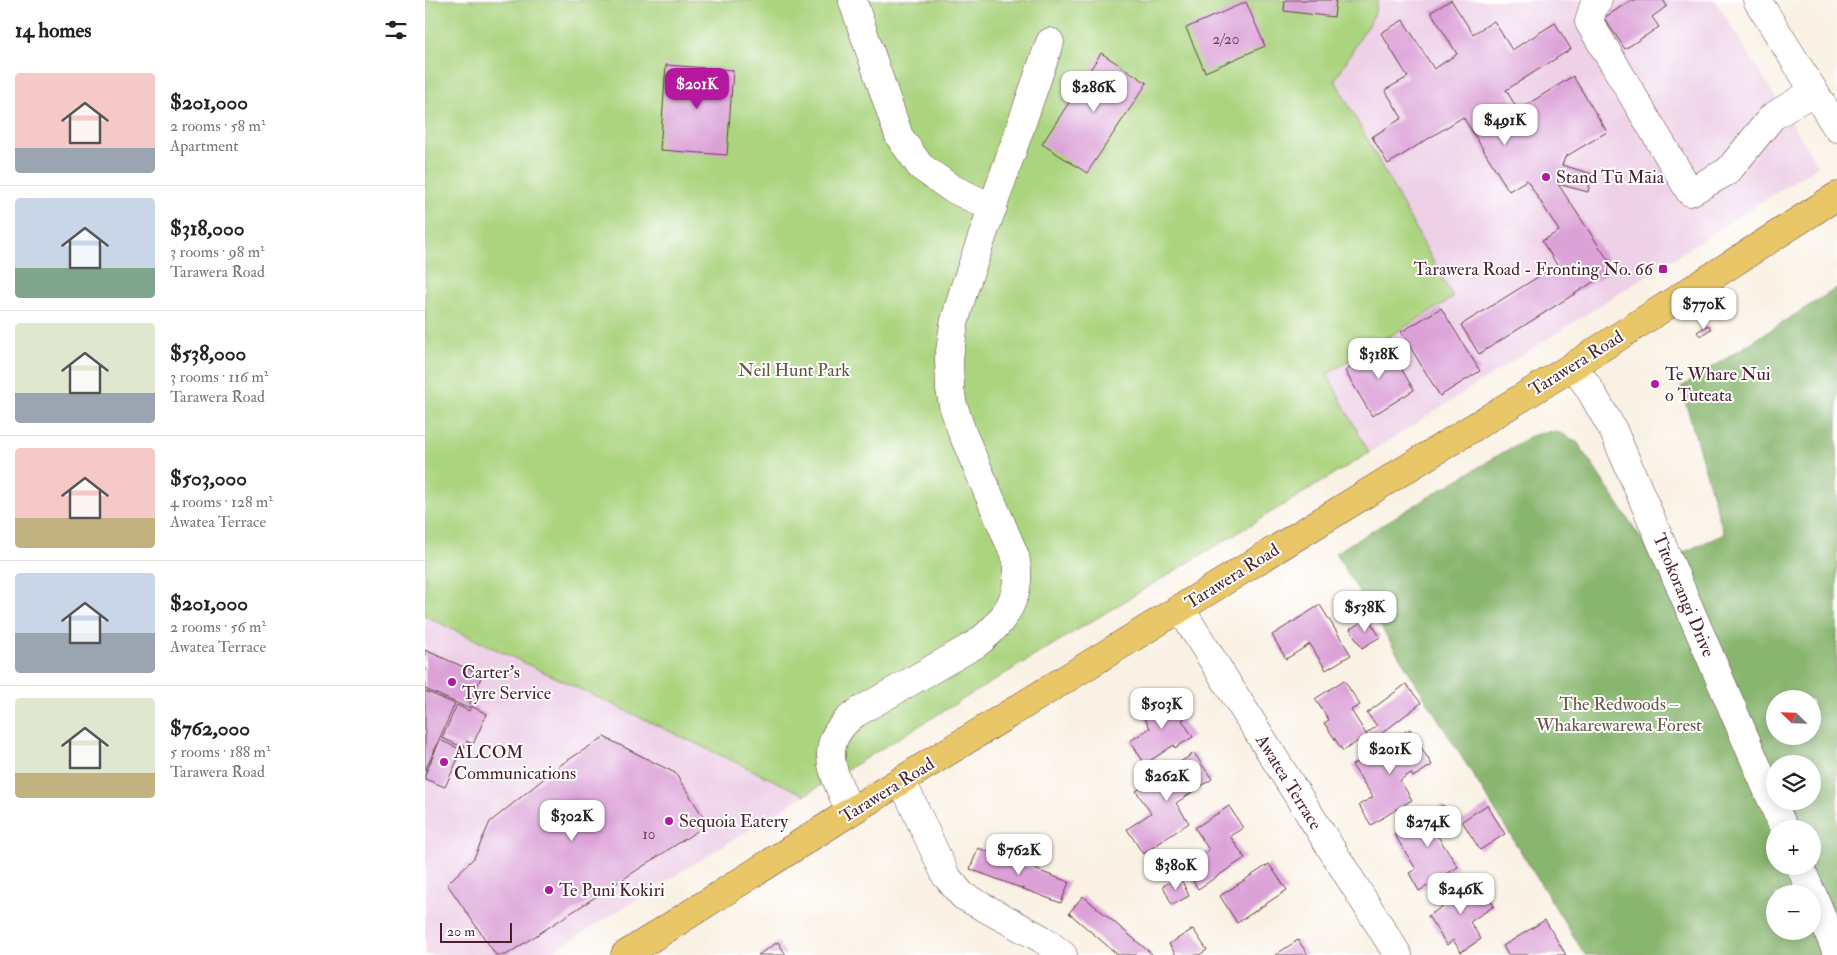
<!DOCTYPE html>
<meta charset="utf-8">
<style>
body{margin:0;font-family:"IM FELL Double Pica",serif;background:#f2f2f2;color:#222;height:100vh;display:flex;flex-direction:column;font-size:19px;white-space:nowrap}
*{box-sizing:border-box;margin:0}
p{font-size:16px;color:#767676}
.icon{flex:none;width:28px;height:28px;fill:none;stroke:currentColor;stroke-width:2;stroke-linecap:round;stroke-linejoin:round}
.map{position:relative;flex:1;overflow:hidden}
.details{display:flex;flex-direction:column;background:#fff;width:425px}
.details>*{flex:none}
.needle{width:32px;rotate:293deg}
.controls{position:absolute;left:1341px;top:690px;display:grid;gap:10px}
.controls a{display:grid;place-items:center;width:55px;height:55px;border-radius:50%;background:#fff;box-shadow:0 2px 12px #0003;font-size:25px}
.scale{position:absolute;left:15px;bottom:12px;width:72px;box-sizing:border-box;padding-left:5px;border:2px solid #4a1f2b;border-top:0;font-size:14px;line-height:18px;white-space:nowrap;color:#4a1f2b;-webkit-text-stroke:4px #fff;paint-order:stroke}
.price{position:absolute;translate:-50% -42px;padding:0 11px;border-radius:10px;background:#fff;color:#222;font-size:16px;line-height:32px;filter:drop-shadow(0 1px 2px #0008)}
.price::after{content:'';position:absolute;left:50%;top:30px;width:15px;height:11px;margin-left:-8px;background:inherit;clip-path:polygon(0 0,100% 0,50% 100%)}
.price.on{background:#b5179e;color:#fff}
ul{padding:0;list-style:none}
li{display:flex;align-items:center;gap:15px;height:125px;padding:0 15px}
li+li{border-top:1px solid #e0e0e0}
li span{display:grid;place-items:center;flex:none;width:140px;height:100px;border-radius:5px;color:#555}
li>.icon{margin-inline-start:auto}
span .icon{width:60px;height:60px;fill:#fffc;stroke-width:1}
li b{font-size:21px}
h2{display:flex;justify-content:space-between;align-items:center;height:60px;padding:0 15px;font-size:21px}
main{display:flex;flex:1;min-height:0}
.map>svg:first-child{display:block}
.built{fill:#eed0e7}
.green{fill:#abd47f;stroke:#7a7a55}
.forest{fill:#88b66e;stroke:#696a4c;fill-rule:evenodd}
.building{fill:#dca2d8}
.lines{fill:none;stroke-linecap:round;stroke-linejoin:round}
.minor-casing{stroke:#643e47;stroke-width:29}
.major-casing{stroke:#643e47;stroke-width:29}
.minor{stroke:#fff;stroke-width:28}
.major{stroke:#e9c769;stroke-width:28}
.poi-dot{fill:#b5179e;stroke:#fff;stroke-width:2}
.labels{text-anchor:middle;stroke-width:4;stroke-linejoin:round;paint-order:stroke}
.number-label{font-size:15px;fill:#6e4056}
.poi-label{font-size:18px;fill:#4a1f2b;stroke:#fff;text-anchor:start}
.street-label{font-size:18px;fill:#4a1f2b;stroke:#fff}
.park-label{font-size:18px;fill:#675544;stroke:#fff}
</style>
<main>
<section class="details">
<h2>14 homes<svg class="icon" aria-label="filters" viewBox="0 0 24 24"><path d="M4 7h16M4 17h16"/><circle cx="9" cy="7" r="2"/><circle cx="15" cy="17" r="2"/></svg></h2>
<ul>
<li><span style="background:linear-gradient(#f6c9c9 75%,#9aa5b1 0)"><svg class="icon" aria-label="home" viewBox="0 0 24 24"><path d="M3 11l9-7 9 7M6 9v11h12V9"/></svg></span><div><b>$201,000</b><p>2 rooms · 58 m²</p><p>Apartment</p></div></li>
<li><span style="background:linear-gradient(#c9d6e8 70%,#7fa58c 0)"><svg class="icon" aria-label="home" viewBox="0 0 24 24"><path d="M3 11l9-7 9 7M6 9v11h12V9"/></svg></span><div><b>$318,000</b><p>3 rooms · 98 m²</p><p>Tarawera Road</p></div></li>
<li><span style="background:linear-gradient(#dfe7d0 70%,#9aa5b1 0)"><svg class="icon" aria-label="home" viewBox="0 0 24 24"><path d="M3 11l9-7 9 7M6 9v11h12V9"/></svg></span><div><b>$538,000</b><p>3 rooms · 116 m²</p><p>Tarawera Road</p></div></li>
<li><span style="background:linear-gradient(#f6c9c9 70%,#c2b280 0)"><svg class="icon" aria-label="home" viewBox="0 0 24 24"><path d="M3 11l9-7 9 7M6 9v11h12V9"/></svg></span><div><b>$503,000</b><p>4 rooms · 128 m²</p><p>Awatea Terrace</p></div></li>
<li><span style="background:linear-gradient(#c9d6e8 60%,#9aa5b1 0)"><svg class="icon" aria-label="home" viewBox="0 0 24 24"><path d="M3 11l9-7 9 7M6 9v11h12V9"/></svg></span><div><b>$201,000</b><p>2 rooms · 56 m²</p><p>Awatea Terrace</p></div></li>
<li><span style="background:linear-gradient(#dfe7d0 75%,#c2b280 0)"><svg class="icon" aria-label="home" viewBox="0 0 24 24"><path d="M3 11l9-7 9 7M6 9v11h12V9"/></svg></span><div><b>$762,000</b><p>5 rooms · 188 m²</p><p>Tarawera Road</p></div></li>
</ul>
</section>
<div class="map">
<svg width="1412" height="955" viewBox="0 0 1412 955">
<rect width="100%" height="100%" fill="#fff"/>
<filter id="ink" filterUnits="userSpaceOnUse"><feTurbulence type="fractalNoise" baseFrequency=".02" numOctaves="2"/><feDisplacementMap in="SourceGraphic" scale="10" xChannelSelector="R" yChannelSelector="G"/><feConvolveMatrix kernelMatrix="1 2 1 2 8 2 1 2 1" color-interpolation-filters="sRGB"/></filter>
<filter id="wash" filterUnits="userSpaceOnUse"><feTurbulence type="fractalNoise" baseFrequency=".0096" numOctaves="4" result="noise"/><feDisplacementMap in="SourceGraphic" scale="20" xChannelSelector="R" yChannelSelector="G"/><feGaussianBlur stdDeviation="1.12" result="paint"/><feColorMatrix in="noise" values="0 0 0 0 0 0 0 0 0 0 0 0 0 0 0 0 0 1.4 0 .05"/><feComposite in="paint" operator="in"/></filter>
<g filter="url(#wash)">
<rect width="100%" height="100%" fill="#f9f1e3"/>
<path class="built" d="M 953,0 L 1290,0 L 1393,166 L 944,453 L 902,374 L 1028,298 L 910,80 L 949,15 Z
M 0,616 L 380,795 L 122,955 L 0,955 Z"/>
<path class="green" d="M 0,0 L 953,0 L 949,15 L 910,80 L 1028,298 L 902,374 L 944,453 L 380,795 L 0,616 Z"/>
<path class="forest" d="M 1412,288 L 1412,955 L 1160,955 L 910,553 L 1104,437 C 1128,428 1131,430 1152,442 L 1233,564 L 1299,534 L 1256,387 ZM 1350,699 L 1388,699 L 1388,736 L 1350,736 ZM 1350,764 L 1388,764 L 1388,801 L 1350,801 ZM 1350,829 L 1388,829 L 1388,866 L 1350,866 ZM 1350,894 L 1388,894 L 1388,931 L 1350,931 Z"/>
<g id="blocks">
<path class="building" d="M 860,0 L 911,0 L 909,17 L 859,11 Z
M 1026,0 L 1048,34 L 1069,21 L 1087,50 L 1130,23 L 1146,49 L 1081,90 L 1093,110 L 1148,76 L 1182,132 L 1140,157 L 1137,165 L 1167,174 L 1163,192 L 1133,184 L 1189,269 L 1054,354 L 1036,325 L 1132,265 L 1117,241 L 1134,231 L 1102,180 L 1084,191 L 1038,117 L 963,164 L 947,137 L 977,118 L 960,90 L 983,77 L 956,33 L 978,20 L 1009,69 L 1032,54 L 1006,12 Z
M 1206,0 L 1238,0 L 1242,6 L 1227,17 L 1234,27 L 1200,49 L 1179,18 Z
M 821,2 L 840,46 L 780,72 L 761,28 Z
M 676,53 L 722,83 L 662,173 L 617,144 Z
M 241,65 L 308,70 L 302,155 L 235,150 Z
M 1016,308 L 1055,371 L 1015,396 L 976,332 Z
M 1283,325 L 1286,329 L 1275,336 L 1272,332 Z
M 962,345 L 989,390 L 947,416 L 920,371 Z
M 895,605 L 926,655 L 901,670 L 885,644 L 861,659 L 847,635 Z
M 943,618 L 955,637 L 937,648 L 925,629 Z
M 0,650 L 57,675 L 43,708 L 0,689 Z
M 919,680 L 935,705 L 926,710 L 941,734 L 952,726 L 942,713 L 981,684 L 996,703 L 947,741 L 941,734 L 942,735 L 918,751 L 899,723 L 904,720 L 890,699 Z
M 0,691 L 30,704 L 0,771 Z
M 739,697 L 745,705 L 752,700 L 763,715 L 757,720 L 768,737 L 750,748 L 749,745 L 720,764 L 705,741 L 725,728 L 716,712 Z
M 32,705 L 44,711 L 46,706 L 62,714 L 48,744 L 42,741 L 39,748 L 17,738 Z
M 985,729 L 1007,765 L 988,777 L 986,773 L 975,780 L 987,800 L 946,825 L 934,805 L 948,797 L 927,765 Z
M 179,737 L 250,773 L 283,824 L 81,955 L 71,955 L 22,884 L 49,858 L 65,822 L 137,764 Z
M 15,740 L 37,750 L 20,787 L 0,779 L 0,775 Z
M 769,753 L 787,779 L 751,803 L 764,823 L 718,854 L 702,829 L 726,813 L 711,791 Z
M 1018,805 L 1029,824 L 1012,835 L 1033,867 L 994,891 L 984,873 L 991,869 L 969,834 Z
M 1062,805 L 1080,834 L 1055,850 L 1037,821 Z
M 804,806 L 818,828 L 805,836 L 820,858 L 773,889 L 759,867 L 784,850 L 770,828 Z
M 553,848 L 644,882 L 636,903 L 545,869 Z
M 844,864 L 862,890 L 812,923 L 795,896 Z
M 755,877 L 764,896 L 747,905 L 738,886 Z
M 1054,882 L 1069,906 L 1045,922 L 1056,939 L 1036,952 L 1028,940 L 1022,945 L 1003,916 L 1026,901 L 1019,892 L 1031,884 L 1037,893 Z
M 658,896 L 728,955 L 693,955 L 644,913 Z
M 1120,920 L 1141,955 L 1083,955 L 1078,946 Z
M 768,929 L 782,950 L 774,955 L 751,955 L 744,944 Z
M 873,940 L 883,955 L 850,955 Z
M 353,942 L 361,955 L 333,955 Z"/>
</g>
</g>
<g filter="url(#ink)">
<use href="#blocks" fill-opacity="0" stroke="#643e47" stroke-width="1"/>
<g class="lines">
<defs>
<path id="minor" d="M 1173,0 L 1169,5 L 1164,22 L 1265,192 L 1303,171 L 1347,117 L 1389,91
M 1332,0 L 1412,128
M 428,2 L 474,136 L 495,166 L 526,188 L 568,208
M 1148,366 L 1164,388 L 1188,430 L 1359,829
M 755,608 L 973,955
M 477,781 L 521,876 L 538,896 L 617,939 L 638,955
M 425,812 C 409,773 389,744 431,713 L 551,644 C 580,622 599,594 590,556 L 537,432 L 528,405 L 525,389 L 524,358 L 529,324 L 539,289 L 625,42
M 1375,866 L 1387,894
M 1388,895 L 1412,953"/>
<path id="major" d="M 200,955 L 425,812 L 1148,366 L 1412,196"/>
</defs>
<use href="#minor" class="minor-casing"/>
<use href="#major" class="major-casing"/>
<use href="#minor" class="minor"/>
<use href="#major" class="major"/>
</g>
</g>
<g class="poi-dot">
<circle cx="1121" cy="177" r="5"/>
<rect x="1233" y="264" width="10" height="10" rx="2.5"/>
<circle cx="1230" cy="384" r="5"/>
<circle cx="27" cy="682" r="5"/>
<circle cx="19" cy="762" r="5"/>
<circle cx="244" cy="821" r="5"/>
<circle cx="124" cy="890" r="5"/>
</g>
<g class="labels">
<g class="number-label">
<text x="801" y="44">2/20</text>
<text x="224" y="839">10</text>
</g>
<g class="poi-label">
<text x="1131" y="183">Stand Tū Māia</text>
<text x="1228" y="275" text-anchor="end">Tarawera Road - Fronting No. 66</text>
<text x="1240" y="380">Te Whare Nui<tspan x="1240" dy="21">o Tuteata</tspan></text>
<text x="37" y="678">Carter's<tspan x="37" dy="21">Tyre Service</tspan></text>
<text x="29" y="758">ALCOM<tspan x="29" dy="21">Communications</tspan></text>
<text x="254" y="827">Sequoia Eatery</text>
<text x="134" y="896">Te Puni Kokiri</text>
</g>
<g class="street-label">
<text transform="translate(1151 363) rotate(-32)" y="6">Tarawera Road</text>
<text transform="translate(807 576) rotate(-32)" y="6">Tarawera Road</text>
<text transform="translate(1259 595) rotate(67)" y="6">Tītokorangi Drive</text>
<text transform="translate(864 782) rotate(58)" y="6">Awatea Terrace</text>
<text transform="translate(462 790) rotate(-32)" y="6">Tarawera Road</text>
</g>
<g class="park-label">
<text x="369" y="376">Neil Hunt Park</text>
<text x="1194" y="710">The Redwoods –<tspan x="1194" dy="21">Whakarewarewa Forest</tspan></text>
</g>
</g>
</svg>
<div class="controls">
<a><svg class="needle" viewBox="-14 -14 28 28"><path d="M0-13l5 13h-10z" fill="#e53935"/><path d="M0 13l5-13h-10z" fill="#767676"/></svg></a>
<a><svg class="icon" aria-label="layers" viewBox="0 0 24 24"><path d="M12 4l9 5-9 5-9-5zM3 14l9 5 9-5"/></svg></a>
<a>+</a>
<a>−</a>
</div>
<div class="scale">20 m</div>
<b class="price on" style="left:272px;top:110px">$201K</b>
<b class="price" style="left:669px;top:113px">$286K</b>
<b class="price" style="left:1080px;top:146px">$491K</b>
<b class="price" style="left:1279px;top:330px">$770K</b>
<b class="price" style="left:954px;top:380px">$318K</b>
<b class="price" style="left:940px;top:633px">$538K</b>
<b class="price" style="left:737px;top:730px">$503K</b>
<b class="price" style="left:965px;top:775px">$201K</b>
<b class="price" style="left:742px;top:802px">$262K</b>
<b class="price" style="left:147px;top:842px">$302K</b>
<b class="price" style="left:1003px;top:848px">$274K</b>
<b class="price" style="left:594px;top:876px">$762K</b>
<b class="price" style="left:751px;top:891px">$380K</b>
<b class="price" style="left:1036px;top:915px">$246K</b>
</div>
</main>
